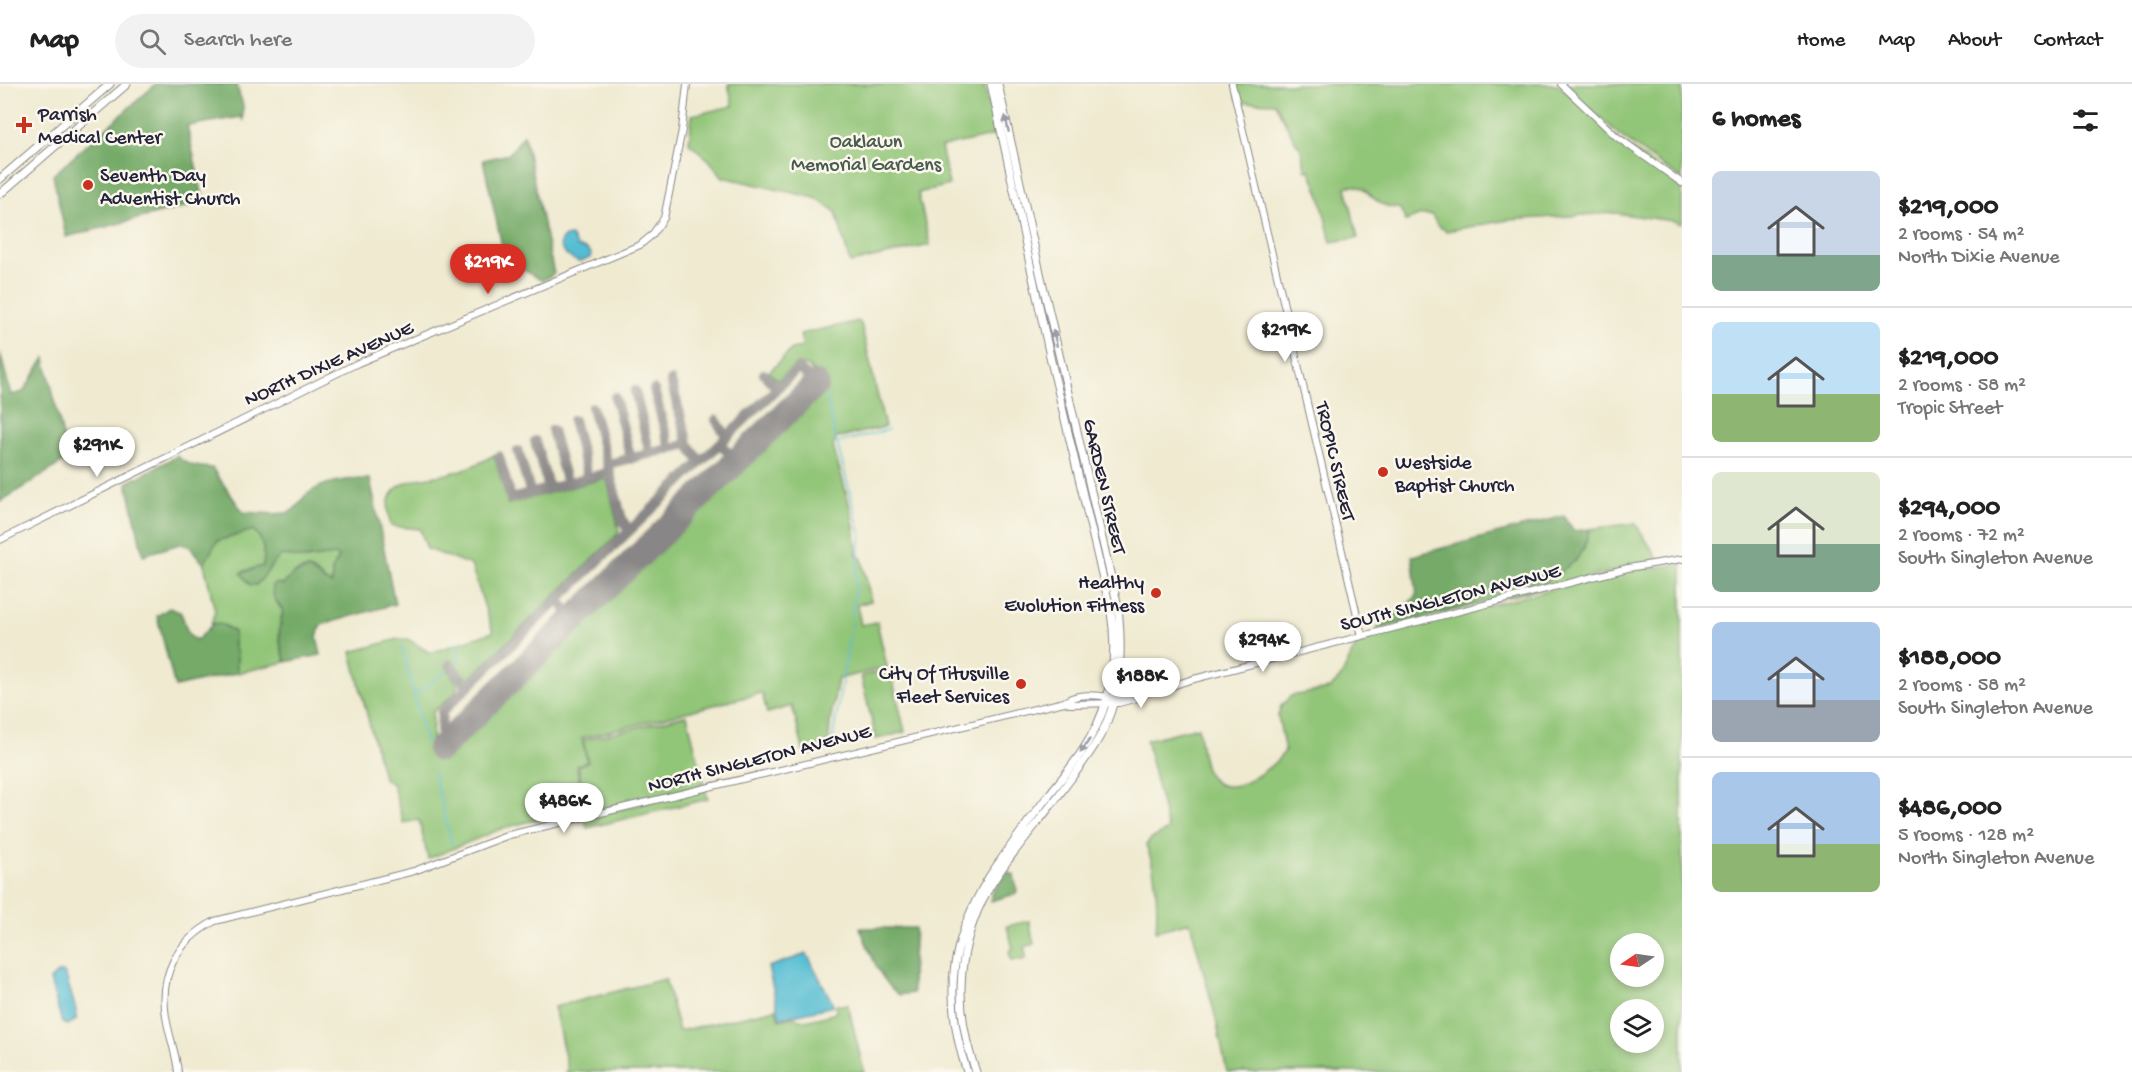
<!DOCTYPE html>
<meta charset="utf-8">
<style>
body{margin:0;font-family:"Gochi Hand",sans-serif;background:#f2f2f2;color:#222;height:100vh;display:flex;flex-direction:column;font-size:22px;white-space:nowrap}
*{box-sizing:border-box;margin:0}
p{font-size:20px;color:#767676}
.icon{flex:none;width:33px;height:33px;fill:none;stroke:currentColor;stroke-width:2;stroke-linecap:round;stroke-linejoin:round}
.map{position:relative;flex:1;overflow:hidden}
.panel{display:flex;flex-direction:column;background:#fff;width:450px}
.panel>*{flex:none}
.needle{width:39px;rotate:257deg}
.tools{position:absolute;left:1610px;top:849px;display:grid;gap:12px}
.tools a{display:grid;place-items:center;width:54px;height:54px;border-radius:50%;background:#fff;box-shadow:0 3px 9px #0003;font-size:30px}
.price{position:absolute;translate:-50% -51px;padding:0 14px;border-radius:21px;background:#fff;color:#222;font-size:20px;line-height:39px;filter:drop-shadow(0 2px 3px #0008)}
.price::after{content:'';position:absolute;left:50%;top:36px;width:18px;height:14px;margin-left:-9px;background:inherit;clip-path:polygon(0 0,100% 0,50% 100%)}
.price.on{background:#d93025;color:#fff}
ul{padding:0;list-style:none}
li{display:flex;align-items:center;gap:18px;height:150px;padding:0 30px}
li+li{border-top:2px solid #e0e0e0}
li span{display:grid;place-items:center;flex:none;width:168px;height:120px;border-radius:9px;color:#555}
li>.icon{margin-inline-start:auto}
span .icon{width:72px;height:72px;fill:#fffc;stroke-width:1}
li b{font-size:26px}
h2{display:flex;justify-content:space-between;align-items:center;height:72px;padding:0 30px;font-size:26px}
header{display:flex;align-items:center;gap:36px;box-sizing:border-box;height:84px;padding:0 30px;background:#fff;border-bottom:2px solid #e0e0e0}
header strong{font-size:28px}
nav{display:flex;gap:33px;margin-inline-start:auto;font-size:21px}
.search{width:420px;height:54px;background:#f2f2f2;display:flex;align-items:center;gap:15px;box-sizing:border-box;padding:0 21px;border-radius:33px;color:#767676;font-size:22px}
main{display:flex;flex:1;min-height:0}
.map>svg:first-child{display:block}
.green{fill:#91c577;stroke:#5a7459;stroke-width:1.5;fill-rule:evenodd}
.forest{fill:#74aa68;stroke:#4b6652;stroke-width:1.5}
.water{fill:#55bdd3;stroke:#3c7087;stroke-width:1.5}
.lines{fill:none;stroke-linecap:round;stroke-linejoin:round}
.stream{stroke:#55bdd3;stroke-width:1.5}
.taxiway{stroke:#888686;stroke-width:10}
.runway{stroke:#888686;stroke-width:26}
.secondary-casing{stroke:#888686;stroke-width:8}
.primary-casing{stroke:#888686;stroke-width:9}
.secondary{stroke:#fff;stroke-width:6}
.primary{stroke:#fff;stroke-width:7}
.oneway{fill:#9c9ca7}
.poi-dot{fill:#c8321e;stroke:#fbf7ec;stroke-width:2}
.labels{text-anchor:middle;stroke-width:5;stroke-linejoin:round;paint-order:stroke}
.poi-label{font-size:20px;fill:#22223b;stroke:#fbf7ec;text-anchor:start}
.park-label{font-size:20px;fill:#495b50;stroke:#fbf7ec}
.street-label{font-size:20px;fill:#22223b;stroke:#fbf7ec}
</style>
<header>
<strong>Map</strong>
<div class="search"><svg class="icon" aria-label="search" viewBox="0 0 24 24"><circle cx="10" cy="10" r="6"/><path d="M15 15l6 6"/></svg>Search here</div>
<nav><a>Home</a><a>Map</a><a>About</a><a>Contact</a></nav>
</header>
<main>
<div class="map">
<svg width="1682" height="988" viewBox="0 0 1682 988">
<rect width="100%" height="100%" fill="#fbf7ec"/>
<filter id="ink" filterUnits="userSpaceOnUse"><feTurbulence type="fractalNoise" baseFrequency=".0167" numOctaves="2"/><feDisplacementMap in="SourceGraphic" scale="12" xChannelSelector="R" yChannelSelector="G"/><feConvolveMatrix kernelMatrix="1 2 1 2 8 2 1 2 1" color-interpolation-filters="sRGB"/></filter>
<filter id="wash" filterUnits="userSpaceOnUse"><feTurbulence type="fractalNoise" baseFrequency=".008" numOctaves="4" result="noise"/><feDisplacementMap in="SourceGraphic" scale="24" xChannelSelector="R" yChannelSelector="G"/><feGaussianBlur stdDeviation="1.35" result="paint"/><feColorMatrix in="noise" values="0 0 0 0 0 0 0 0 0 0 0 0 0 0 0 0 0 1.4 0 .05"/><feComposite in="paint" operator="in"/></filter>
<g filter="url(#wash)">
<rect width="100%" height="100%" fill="#efead0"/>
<path class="green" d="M 728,0 L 984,0 L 996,51 L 941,63 L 949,101 L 918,109 L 930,161 L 850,179 L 836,128 L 815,114 L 723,93 L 709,76 L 689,59 L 692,31 L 733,22 Z
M 1234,0 L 1558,0 L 1616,54 L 1682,102 L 1682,140 L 1673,137 L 1615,129 L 1508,136 L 1446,147 L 1437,141 L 1432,131 L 1421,131 L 1406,137 L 1399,124 C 1394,123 1389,123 1384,121 C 1370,116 1365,97 1346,103 L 1358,154 L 1331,158 L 1320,112 L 1310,86 L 1306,87 L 1300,63 L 1296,59 L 1275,19 L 1246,18 L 1238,16 Z
M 1564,0 L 1682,0 L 1682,96 L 1619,51 Z
M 858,237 L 861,240 L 885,343 L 837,354 L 833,362 C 842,397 856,434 857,471 L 862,475 L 871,517 L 857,521 L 861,541 L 877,538 L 887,583 L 838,595 L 830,638 L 828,666 L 805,672 L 792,622 L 767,629 L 762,609 L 582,654 L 587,678 L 576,681 L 586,724 L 503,744 L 428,775 L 419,736 L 403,739 L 393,701 L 383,693 L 351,568 L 398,555 L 408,555 L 430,569 L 493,548 L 471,481 L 427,465 L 420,445 L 391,442 C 388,430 385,417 394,407 C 406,393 435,394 451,389 C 467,385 480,380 494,371 L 508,420 L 603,395 L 607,396 L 619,446 L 618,450 L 470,594 L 462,592 L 452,578 L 446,582 L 458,601 L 455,609 L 433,628 L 432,662 L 444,677 L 826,303 L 808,282 L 797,280 L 778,296 L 769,288 L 792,265 L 803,263 L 800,250 Z
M 1635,439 L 1659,476 L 1535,506 L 1575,477 L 1584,464 L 1590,445 Z
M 253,446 C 264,455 265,469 263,482 L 244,487 L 260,497 L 275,476 L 282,471 L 305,475 L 335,471 L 339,474 L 332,487 L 332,500 C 320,497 321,491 312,486 C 297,479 281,505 274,514 L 283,527 C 277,547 278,558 286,578 L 237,589 L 237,570 L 234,563 L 234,548 L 226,542 L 211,540 L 215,527 L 204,480 L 217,457 Z
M 1682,480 L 1682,988 L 1227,988 L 1215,931 L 1190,838 L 1156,847 C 1158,818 1157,788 1146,761 L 1151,755 L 1168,746 L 1146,656 L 1198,643 C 1200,655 1203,685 1210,693 C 1230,718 1272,685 1285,667 L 1278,632 L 1281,622 L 1291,612 L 1329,605 L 1341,593 L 1355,563 L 1370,552 L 1628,486 ZM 1620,860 L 1653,860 L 1653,892 L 1620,892 ZM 1620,926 L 1653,926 L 1653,958 L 1620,958 Z
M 890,585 L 905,648 L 876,655 L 861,592 Z
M 687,631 L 704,701 L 583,731 L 582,727 L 587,724 L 578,682 L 588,678 L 583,656 Z
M 705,705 L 708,715 L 587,744 L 584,734 Z
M 1029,837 L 1034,860 L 1025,863 L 1026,874 L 1022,876 L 1011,876 L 1009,867 L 1013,865 L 1007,842 Z
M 665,895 L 679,947 L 776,925 L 779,936 L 793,933 L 806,937 L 833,930 L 836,927 L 836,921 L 848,921 L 864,988 L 565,988 L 568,987 L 554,923 Z"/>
<path class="forest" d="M 156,0 L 236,0 L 243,21 L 243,36 L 241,33 L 187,42 L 204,118 L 66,153 L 53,91 Z
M 524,51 L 554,190 L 542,197 L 524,186 L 508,189 L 483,76 L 509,70 Z
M 0,268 L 11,311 L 23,308 L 45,274 L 68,375 L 0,418 Z
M 177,372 C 188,382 198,383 212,384 L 243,428 C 257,429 273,431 286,429 C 298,426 299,417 306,411 C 324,396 349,395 370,395 L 395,520 L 321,541 L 317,553 L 321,571 L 286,578 C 278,558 278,547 283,527 L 274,514 L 272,501 L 278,499 L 283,501 L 292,491 L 308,485 C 319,489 319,497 332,500 L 332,487 L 339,473 L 335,471 L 304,475 L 282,471 C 272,478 266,492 256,501 L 250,501 L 241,489 L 263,482 C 265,469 264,455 253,446 L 217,457 L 204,480 L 189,462 L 180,460 L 143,471 L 127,399 Z
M 1564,432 L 1574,447 L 1590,445 L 1584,464 L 1575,477 L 1535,506 L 1376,546 L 1417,512 L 1412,472 Z
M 169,524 L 180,528 C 186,537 185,550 194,555 L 198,555 L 214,539 L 223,541 L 234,548 L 234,563 L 237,570 L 237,589 L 175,603 L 157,532 Z
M 1008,788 L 1014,791 L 1017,807 L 1015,810 L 991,817 L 991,810 Z
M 860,844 L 915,844 L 912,891 L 913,909 L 899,911 C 878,895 870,867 860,844 Z"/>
<path class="water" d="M 571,152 L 577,163 L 586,165 L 591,169 L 590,174 L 579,178 C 569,174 553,164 564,153 Z
M 807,870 L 834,922 L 780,934 L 768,883 Z
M 63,888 L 66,892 L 76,926 L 76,936 L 68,941 L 62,939 L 50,896 L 57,889 Z"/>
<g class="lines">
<path class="stream" d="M 826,311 L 836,357
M 852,533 L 861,452 L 837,359 L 888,346
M 456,560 L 459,575 L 456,581
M 402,561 L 426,659
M 415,610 L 447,587
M 831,664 L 852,538
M 434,690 L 452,761"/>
<path class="taxiway" d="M 764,290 L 777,304
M 671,297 L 688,360 L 700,378
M 654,306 L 670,365
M 635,307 L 650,370
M 615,313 L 631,375
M 592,323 L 622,435 L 629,447
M 573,336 L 588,394
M 716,336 L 727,353
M 552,346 L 567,400
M 535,357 L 549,405
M 720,360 L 736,377
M 518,367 L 531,410
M 499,372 L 511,415 L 610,388
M 608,380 L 688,360
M 558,516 L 574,535
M 450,580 L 468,603
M 440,665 L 442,628 L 798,284 L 816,300"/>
<path class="runway" d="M 440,665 L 816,300"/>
</g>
</g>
<g filter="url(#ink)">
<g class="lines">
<defs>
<path id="secondary" d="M 1232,0 L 1362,552
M 1561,0 L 1617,53 L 1682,99
M 0,456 L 358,279 L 640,161 L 652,151 L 664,134 L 682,46 L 687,0
M 1157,607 L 1190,596 L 1628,484 L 1682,475
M 1064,618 L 1070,620 L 1119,619 L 1141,613
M 178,988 C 176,969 169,952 166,933 C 159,890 177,857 215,837 L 414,787 L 509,751 L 1064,618 C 1082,605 1105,615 1125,613 C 1137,611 1147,606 1158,606"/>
<path id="primary" d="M 0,95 L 110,0
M 0,110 L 127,0
M 967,988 C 943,915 949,859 989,793 C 1008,765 1028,738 1048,712 C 1062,694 1078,676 1089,656 C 1112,618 1118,572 1111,528 L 1051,277 L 991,0
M 976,988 C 955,931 955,871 983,815 C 1001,780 1037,741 1061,708 C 1077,686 1095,665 1106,640 C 1122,603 1122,562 1118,523 L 1041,193 L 998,0"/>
</defs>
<use href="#secondary" class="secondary-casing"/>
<use href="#primary" class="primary-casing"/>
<use href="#secondary" class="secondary"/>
<use href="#primary" class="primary"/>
</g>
<defs><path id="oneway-solid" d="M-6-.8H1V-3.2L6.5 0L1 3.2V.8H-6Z" transform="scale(1.5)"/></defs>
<g class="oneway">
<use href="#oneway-solid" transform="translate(1007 40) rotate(-102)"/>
<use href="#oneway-solid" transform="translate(1055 254) rotate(-103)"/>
<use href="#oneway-solid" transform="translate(1085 662) rotate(124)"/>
</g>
</g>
<g class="poi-dot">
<path d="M21 32h6v6h6v6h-6v6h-6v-6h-6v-6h6z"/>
<circle cx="88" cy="101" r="6"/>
<circle cx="1383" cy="388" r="6"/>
<circle cx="1156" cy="509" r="6"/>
<circle cx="1021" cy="600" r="6"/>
</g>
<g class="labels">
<g class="poi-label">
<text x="38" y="36">Parrish<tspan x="38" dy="23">Medical Center</tspan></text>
<text x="100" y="97">Seventh Day<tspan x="100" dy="23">Adventist Church</tspan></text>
<text x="1395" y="384">Westside<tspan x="1395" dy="23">Baptist Church</tspan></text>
<text x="1144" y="504" text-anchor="end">Healthy<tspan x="1144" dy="23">Evolution Fitness</tspan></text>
<text x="1009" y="595" text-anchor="end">City Of Titusville<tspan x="1009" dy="23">Fleet Services</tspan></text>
</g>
<g class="park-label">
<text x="866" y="63">Oaklawn<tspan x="866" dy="23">Memorial Gardens</tspan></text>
</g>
<g class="street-label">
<text transform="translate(328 278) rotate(-24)" y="7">NORTH DIXIE AVENUE</text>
<text transform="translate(1337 377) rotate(77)" y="7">TROPIC STREET</text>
<text transform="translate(1106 402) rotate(77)" y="7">GARDEN STREET</text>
<text transform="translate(1450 512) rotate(-14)" y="7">SOUTH SINGLETON AVENUE</text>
<text transform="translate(759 673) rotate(-14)" y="7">NORTH SINGLETON AVENUE</text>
</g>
</g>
</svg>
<div class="tools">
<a><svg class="needle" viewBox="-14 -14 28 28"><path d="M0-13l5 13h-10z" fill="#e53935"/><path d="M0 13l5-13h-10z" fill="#767676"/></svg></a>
<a><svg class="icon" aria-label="layers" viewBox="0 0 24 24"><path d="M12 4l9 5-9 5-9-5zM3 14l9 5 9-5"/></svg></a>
</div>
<b class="price on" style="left:488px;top:211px">$219K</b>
<b class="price" style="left:1285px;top:279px">$219K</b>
<b class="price" style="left:97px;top:394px">$291K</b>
<b class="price" style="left:1263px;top:589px">$294K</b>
<b class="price" style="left:1141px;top:625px">$188K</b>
<b class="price" style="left:564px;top:750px">$486K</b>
</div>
<section class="panel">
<h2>6 homes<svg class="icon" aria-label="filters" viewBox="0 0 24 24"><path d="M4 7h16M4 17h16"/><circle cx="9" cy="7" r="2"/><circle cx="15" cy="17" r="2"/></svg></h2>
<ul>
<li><span style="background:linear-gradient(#c9d6e8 70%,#7fa58c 0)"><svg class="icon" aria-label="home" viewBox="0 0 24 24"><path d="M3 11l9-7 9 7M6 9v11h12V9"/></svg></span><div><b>$219,000</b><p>2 rooms · 54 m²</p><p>North Dixie Avenue</p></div></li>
<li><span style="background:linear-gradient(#bfe0f5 60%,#8fb573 0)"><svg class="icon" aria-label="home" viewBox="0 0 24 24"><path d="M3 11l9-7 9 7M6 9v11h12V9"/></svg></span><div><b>$219,000</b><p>2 rooms · 58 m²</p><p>Tropic Street</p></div></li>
<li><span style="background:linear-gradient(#dfe7d0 60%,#7fa58c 0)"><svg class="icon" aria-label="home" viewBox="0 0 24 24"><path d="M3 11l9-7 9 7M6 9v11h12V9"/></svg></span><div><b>$294,000</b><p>2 rooms · 72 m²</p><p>South Singleton Avenue</p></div></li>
<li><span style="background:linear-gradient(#a9c7e8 65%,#9aa5b1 0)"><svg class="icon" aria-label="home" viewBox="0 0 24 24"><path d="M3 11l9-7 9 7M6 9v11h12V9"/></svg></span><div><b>$188,000</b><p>2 rooms · 58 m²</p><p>South Singleton Avenue</p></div></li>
<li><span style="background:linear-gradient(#a9c7e8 60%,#8fb573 0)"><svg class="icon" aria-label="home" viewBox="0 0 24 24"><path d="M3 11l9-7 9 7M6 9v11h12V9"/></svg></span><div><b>$486,000</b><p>5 rooms · 128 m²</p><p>North Singleton Avenue</p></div></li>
</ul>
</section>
</main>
